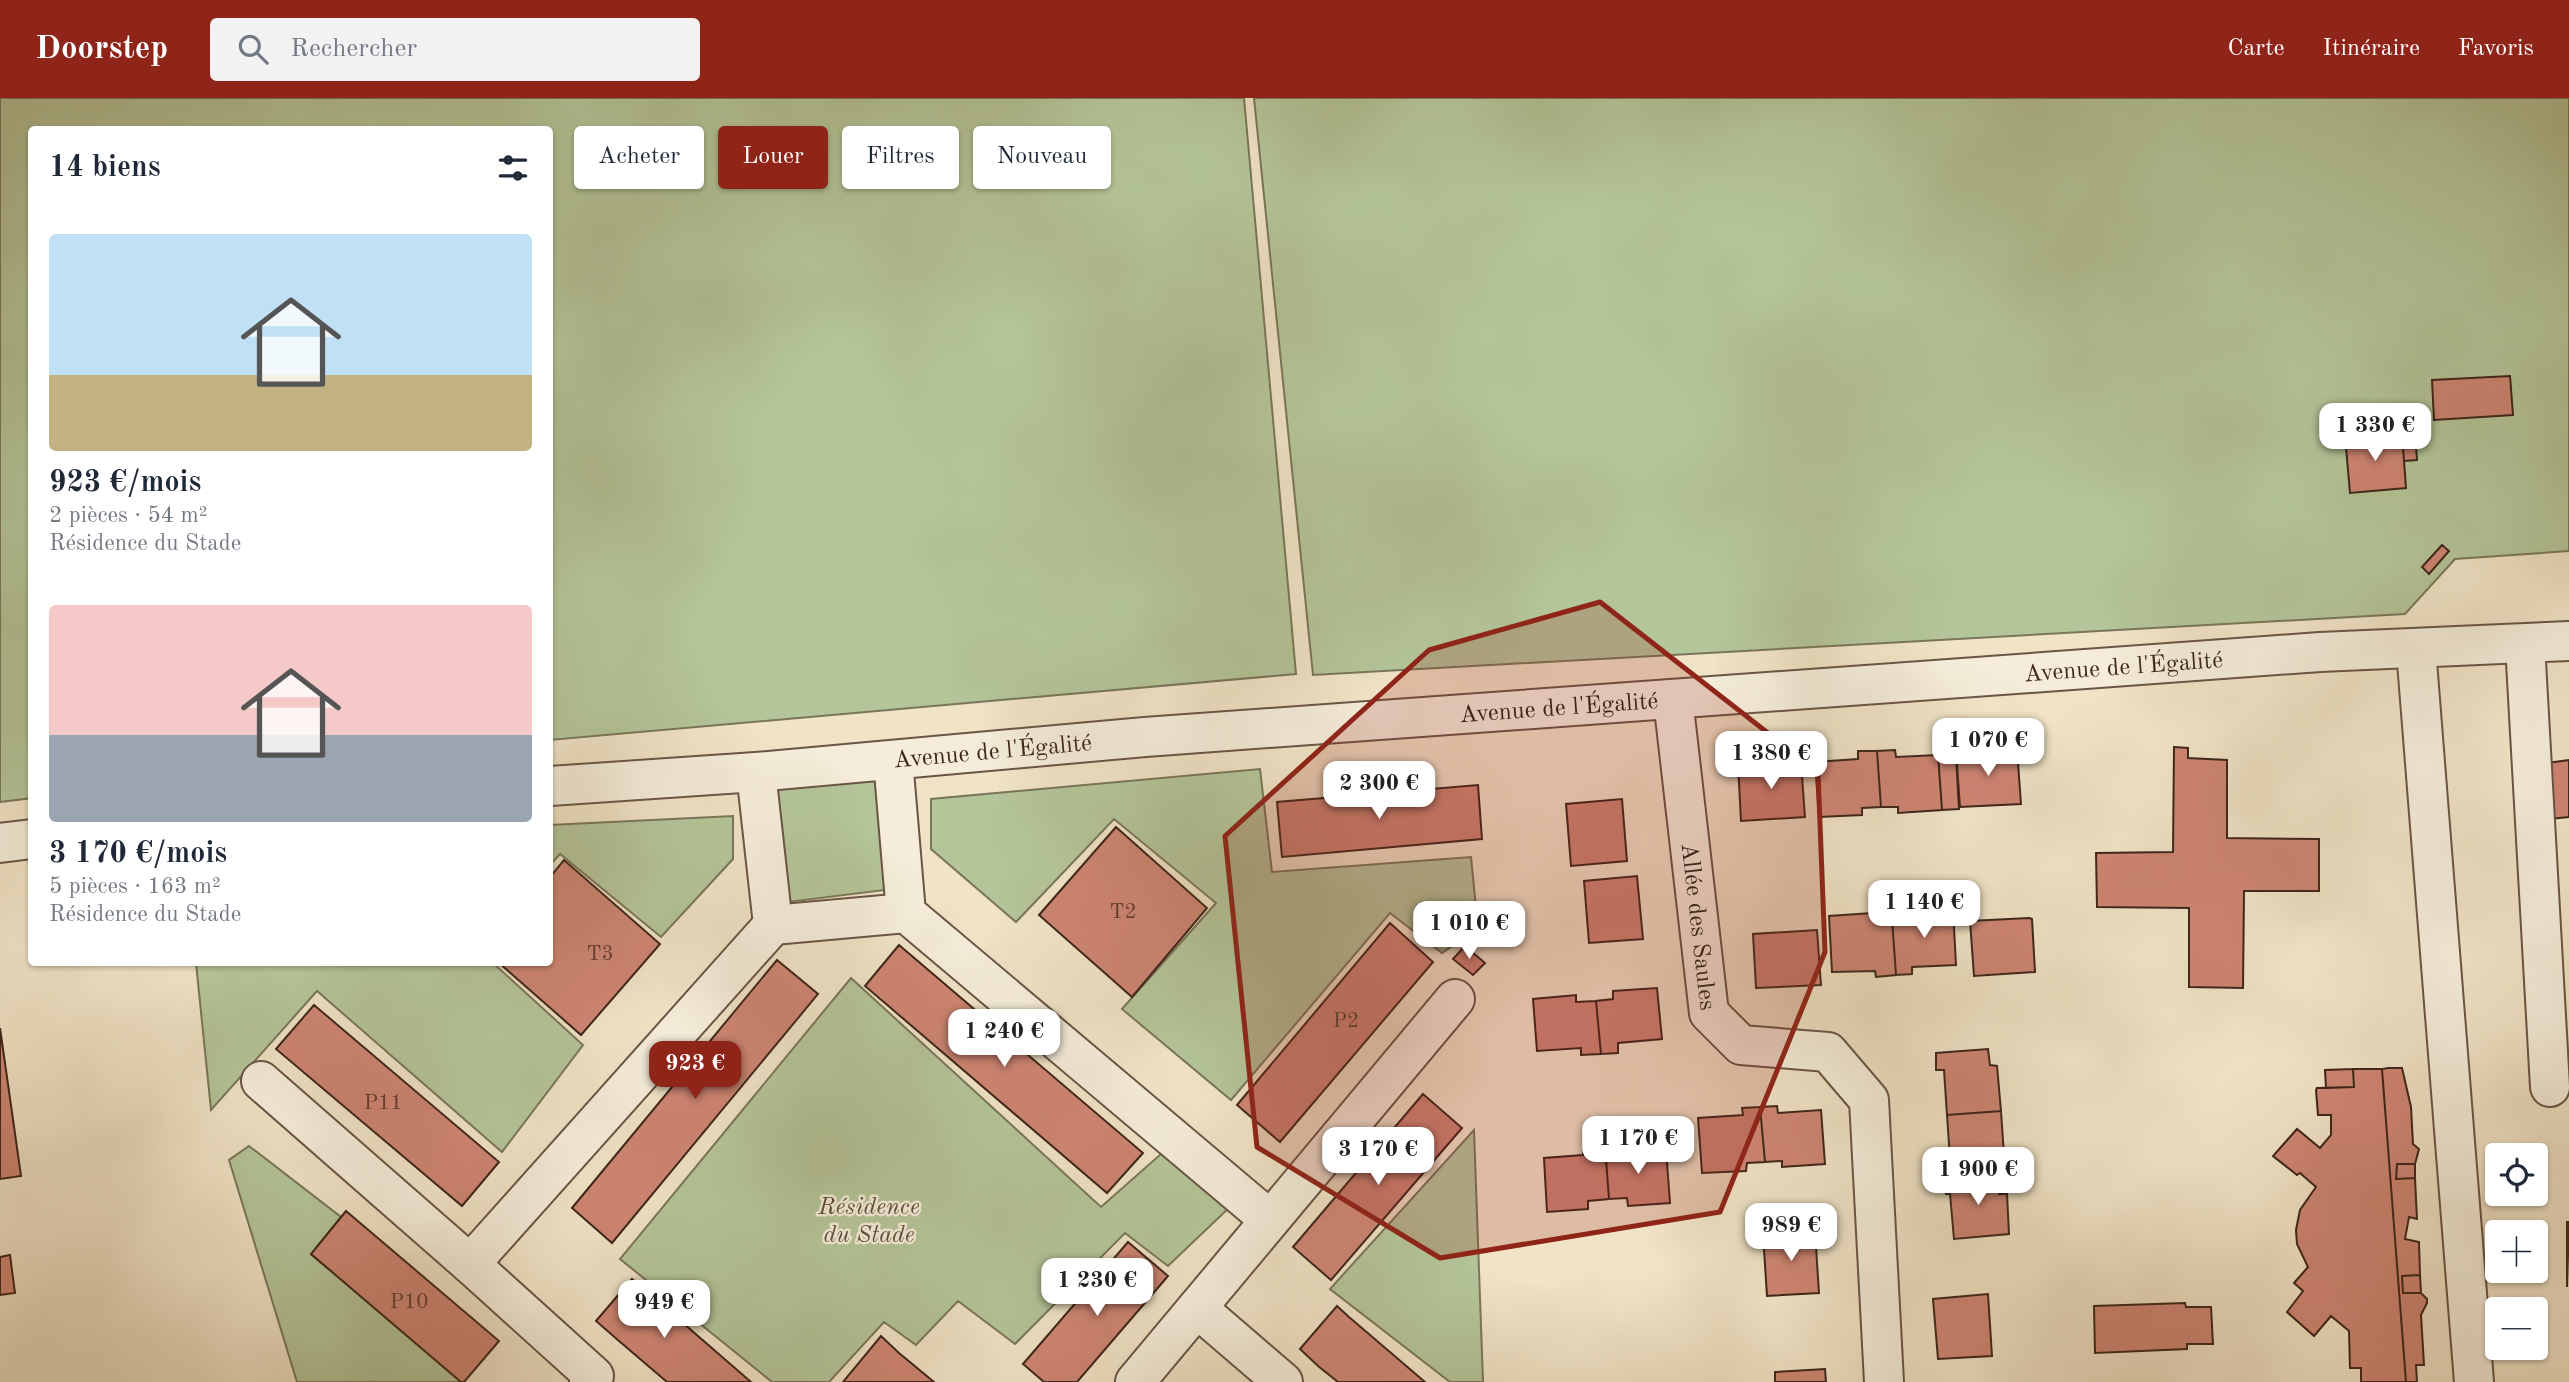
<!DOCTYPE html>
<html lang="fr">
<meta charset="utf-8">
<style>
body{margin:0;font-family:"Old Standard TT",serif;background:#f2f2f3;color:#1f2937;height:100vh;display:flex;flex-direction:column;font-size:26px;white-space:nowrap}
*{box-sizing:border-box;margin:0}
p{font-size:23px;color:#747a83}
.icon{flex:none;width:38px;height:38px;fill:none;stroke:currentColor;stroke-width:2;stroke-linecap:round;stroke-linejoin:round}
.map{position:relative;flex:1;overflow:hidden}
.details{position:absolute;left:28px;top:28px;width:525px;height:840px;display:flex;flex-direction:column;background:#fff;border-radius:7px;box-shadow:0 2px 5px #0004}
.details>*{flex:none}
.top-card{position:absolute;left:574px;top:28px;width:665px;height:63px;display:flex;gap:14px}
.buttons{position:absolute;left:2485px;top:1045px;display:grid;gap:14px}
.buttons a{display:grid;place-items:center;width:63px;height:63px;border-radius:7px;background:#fff;box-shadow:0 2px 5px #0004;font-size:35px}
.price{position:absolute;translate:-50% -60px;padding:0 16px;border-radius:14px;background:#fff;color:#222;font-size:23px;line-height:46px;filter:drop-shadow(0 2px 4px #0008)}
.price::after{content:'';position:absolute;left:50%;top:42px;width:21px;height:16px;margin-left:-10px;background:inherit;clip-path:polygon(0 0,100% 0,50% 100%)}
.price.current{background:#8f2418;color:#fff}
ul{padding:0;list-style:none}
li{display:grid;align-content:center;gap:14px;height:371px;padding:0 21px}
li span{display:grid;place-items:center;height:217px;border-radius:7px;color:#555}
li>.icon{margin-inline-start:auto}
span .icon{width:126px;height:126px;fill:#fffc;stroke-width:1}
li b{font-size:30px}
h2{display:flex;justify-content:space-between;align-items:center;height:84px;padding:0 21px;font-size:30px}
.tag{padding:0 24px;border-radius:7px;background:#fff;box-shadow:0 2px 5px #0004;font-size:24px;line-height:63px}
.tag.current{background:#8f2418;color:#fff}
header{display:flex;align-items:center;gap:42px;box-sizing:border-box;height:98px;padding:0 35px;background:#8f2418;color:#fff}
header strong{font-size:33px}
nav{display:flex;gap:38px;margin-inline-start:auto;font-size:24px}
.search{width:490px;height:63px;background:#f2f2f3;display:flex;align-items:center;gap:18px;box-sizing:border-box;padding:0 24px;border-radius:7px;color:#747a83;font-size:26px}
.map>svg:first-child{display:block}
.green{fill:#b4c599;stroke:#79765a;stroke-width:2}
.building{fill:#ce8573;stroke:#3e261a;stroke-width:2}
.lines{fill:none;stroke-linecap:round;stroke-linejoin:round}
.minor-casing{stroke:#6a5545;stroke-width:42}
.minor{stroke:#f5edda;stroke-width:38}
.marked{fill:#8f2418;fill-opacity:0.2;stroke:#8f2418;stroke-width:5;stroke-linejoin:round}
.labels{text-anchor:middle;stroke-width:5;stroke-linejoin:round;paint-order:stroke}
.number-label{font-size:21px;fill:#623e30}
.street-label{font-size:24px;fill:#3e261a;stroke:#f5edda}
.park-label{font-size:24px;font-style:italic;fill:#5c4e3a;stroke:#f5edda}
</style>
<header>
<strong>Doorstep</strong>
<div class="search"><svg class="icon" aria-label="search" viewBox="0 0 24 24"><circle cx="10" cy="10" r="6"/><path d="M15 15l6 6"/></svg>Rechercher</div>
<nav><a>Carte</a><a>Itinéraire</a><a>Favoris</a></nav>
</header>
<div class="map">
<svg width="2569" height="1284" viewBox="0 0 2569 1284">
<rect width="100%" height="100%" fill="#f0e3c6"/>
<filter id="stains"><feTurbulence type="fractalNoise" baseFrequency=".00286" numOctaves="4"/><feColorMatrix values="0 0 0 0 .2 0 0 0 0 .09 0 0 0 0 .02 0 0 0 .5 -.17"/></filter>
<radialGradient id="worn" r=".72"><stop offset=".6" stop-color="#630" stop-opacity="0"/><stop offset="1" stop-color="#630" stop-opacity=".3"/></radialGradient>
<path class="green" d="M 0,0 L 1244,0 L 1296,576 L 550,642 L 550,32 L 32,32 L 32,700 L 0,704 Z
M 1254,0 L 2569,0 L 2569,453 L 2455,461 L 2405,516 L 1313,577 Z
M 1260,671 L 1272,774 L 1471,759 L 1478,830 L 1442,855 L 1390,815 L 1231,1002 L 1122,911 L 1216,805 L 1114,721 L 1016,824 L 931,751 L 931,701 Z
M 876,681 L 893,791 L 788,804 L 776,692 Z
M 733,718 L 733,761 L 661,839 L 560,756 L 550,767 L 550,727 Z
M 196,865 L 493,865 L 583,947 L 502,1054 L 317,893 L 211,1012 Z
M 851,880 L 1101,1109 L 1170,1048 L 1232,1107 L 1168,1168 L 1125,1135 L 1015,1246 L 958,1203 L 916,1247 L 884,1224 L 829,1284 L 772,1284 L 620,1161 Z
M 1474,1032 L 1483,1284 L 1450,1284 L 1330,1191 Z
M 249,1048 L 341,1119 L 311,1156 L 461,1284 L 297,1284 L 229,1062 Z"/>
<path class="building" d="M 2510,278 L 2513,317 L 2434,322 L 2432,282 Z
M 2415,335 L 2417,362 L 2404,363 L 2402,336 Z
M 2402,336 L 2406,390 L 2350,395 L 2345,338 Z
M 2442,447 L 2449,453 L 2429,476 L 2422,469 Z
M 2174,649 L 2188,650 L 2188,660 L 2227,662 L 2227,740 L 2319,741 L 2319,793 L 2244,793 L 2243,890 L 2189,889 L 2189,810 L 2097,809 L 2096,755 L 2173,754 Z
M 2017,651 L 2021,706 L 1960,709 L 1956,654 Z
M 1895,652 L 1896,659 L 1938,657 L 1942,712 L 1898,715 L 1898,709 L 1881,709 L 1877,653 Z
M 1858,653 L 1877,653 L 1881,709 L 1862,710 L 1862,717 L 1819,719 L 1815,664 L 1858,661 Z
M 1938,657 L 1956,657 L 1959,711 L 1942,712 Z
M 2569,662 L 2569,719 L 2541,722 L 2540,666 Z
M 1801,664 L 1805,719 L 1741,723 L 1738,666 Z
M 1478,687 L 1482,741 L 1282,759 L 1277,704 Z
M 1622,701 L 1627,763 L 1571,768 L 1566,706 Z
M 1116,729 L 1207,810 L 1132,899 L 1039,817 Z
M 564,762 L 660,846 L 581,937 L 498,864 L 550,864 L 550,779 Z
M 1637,778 L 1643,841 L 1589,845 L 1584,783 Z
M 1953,811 L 1956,867 L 1912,869 L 1912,876 L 1896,877 L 1892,821 L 1909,820 L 1908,812 Z
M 1872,815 L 1872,822 L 1892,821 L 1896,877 L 1876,879 L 1875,873 L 1832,874 L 1829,818 Z
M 2029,820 L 2032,821 L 2035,874 L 1974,878 L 1970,823 Z
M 1390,825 L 1433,864 L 1280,1044 L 1237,1007 Z
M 1817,832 L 1821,887 L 1756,890 L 1753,836 Z
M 899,847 L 1143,1055 L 1107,1095 L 865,888 Z
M 1465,848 L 1485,865 L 1473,877 L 1453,861 Z
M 777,862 L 818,896 L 612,1145 L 572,1110 Z
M 1657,890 L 1662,941 L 1618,945 L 1618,955 L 1601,956 L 1596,903 L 1613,901 L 1613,893 Z
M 1576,897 L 1576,904 L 1596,903 L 1601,956 L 1581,957 L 1581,950 L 1537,953 L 1533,901 Z
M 314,907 L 499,1064 L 462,1108 L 276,951 Z
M 0,930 L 21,1078 L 0,1081 Z
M 1988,951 L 1990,967 L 1997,968 L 2001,1013 L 1947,1017 L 1944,972 L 1936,972 L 1936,955 Z
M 2388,970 L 2402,970 L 2411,1009 L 2413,1046 L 2419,1051 L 2415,1066 L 2397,1066 L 2396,1081 L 2415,1080 L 2417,1121 L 2409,1119 L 2405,1141 L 2419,1144 L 2420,1177 L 2402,1178 L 2403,1195 L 2421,1195 L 2427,1201 L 2427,1205 L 2421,1217 L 2424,1267 L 2416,1267 L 2417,1284 L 2406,1284 L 2382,971 Z
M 2353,971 L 2354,989 L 2326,990 L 2325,972 Z
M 2353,971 L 2382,971 L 2406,1284 L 2361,1284 L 2361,1270 L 2350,1270 L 2349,1233 L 2331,1218 L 2314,1238 L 2287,1214 L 2303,1193 L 2294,1185 L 2308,1169 L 2297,1146 L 2296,1132 L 2300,1112 L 2316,1089 L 2300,1075 L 2297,1077 L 2273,1058 L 2297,1031 L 2320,1050 L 2331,1037 L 2331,1017 L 2318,1017 L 2316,992 L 2317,990 L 2354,989 Z
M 1423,996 L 1462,1030 L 1331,1182 L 1293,1149 Z
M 1777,1008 L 1778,1015 L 1821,1012 L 1825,1066 L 1782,1069 L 1782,1063 L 1765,1064 L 1760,1009 Z
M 1760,1009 L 1765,1064 L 1747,1065 L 1746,1073 L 1702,1075 L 1698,1020 L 1743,1017 L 1742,1010 Z
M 2001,1013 L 2004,1057 L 1997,1057 L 1998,1076 L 1945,1080 L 1944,1061 L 1950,1061 L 1947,1017 Z
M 1605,1048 L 1624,1048 L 1624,1054 L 1666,1051 L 1670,1105 L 1628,1108 L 1627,1100 L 1609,1101 Z
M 1605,1048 L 1609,1101 L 1588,1103 L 1588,1111 L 1547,1114 L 1544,1060 L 1583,1057 L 1584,1050 Z
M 2397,1066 L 2415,1066 L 2415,1080 L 2396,1081 Z
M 1998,1076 L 1999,1096 L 2007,1096 L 2009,1136 L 1954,1141 L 1950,1096 L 1946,1096 L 1945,1080 Z
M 346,1113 L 499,1243 L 464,1284 L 461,1284 L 311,1156 Z
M 2567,1124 L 2569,1124 L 2567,1189 Z
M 1815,1133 L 1819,1195 L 1767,1198 L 1763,1136 Z
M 1128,1144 L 1168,1178 L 1077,1284 L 1044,1284 L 1023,1266 Z
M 10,1157 L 15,1195 L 0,1197 L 0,1159 Z
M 2420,1177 L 2421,1195 L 2403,1195 L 2402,1178 Z
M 632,1181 L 668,1212 L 751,1284 L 667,1284 L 619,1243 L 596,1223 Z
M 1988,1196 L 1992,1258 L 1938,1261 L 1933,1201 Z
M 2185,1205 L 2186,1209 L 2211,1209 L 2213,1246 L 2187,1246 L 2187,1251 L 2095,1255 L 2094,1208 Z
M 1337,1208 L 1349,1219 L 1425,1284 L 1338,1284 L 1318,1268 L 1300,1251 Z
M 881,1238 L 899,1255 L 934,1284 L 843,1284 Z
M 1825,1271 L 1826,1284 L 1775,1284 L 1775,1274 Z"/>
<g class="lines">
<defs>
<g id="minor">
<path d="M 2525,546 L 2550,989"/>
<path d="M 2416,551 L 2474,1284"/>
<path id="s1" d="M 1673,601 L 1709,915 L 1741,947 L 1828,954 L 1869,1002 L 1884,1284"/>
<path d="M 893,662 L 906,815 L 1270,1122"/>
<path id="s2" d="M 550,688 L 756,674 L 1145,639 L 2320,554 L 2569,543"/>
<path d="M 0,745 L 32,741"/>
<path d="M 773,827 L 906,815"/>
<path d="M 261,983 L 470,1166 L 773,827 L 756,674"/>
<path d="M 470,1166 L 594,1278 L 589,1284"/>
<path d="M 1197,1210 L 1283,1284"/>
<path d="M 1135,1284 L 1455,901"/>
</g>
</defs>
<use href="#minor" class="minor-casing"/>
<use href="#minor" class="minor"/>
</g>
<path class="marked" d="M 1600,504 L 1818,674 L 1825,854 L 1720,1114 L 1440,1160 L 1257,1049 L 1225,738 L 1429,552 Z"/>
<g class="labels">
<g class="number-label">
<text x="1123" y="820">T2</text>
<text x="600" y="862">T3</text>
<text x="1346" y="929">P2</text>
<text x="383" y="1011">P11</text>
<text x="409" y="1210">P10</text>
</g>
<g class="street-label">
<text dy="8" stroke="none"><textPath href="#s2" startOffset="1578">Avenue de l'Égalité</textPath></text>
<text dy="8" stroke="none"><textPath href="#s2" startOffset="1012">Avenue de l'Égalité</textPath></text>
<text dy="8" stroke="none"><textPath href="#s2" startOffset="444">Avenue de l'Égalité</textPath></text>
<text dy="8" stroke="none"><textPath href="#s1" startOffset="229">Allée des Saules</textPath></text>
</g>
<g class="park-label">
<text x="869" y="1116">Résidence<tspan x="869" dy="28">du Stade</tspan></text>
</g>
</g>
<rect width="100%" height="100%" filter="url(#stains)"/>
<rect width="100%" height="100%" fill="url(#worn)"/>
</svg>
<div class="buttons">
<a><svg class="icon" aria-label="locate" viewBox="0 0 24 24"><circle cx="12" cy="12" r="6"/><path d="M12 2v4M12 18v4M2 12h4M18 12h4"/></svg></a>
<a>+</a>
<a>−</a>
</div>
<b class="price" style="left:2375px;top:365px">1 330 €</b>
<b class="price" style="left:1988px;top:680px">1 070 €</b>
<b class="price" style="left:1771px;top:693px">1 380 €</b>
<b class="price" style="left:1379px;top:723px">2 300 €</b>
<b class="price" style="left:1924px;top:842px">1 140 €</b>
<b class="price" style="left:1469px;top:863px">1 010 €</b>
<b class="price" style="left:1004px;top:971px">1 240 €</b>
<b class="price current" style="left:695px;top:1003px">923 €</b>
<b class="price" style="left:1638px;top:1078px">1 170 €</b>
<b class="price" style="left:1378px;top:1089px">3 170 €</b>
<b class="price" style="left:1978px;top:1109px">1 900 €</b>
<b class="price" style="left:1791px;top:1165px">989 €</b>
<b class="price" style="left:1097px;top:1220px">1 230 €</b>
<b class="price" style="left:664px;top:1242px">949 €</b>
<div class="top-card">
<a class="tag">Acheter</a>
<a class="tag current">Louer</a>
<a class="tag">Filtres</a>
<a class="tag">Nouveau</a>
</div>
<section class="details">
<h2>14 biens<svg class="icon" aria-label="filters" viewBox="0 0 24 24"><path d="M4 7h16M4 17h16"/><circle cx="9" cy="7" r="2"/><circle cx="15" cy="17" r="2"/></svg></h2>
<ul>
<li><span style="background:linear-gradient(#bfe0f5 65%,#c2b280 0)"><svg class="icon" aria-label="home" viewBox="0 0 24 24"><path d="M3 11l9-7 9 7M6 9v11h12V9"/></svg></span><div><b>923 €/mois</b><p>2 pièces · 54 m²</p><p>Résidence du Stade</p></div></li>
<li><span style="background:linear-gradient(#f6c9c9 60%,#9aa5b1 0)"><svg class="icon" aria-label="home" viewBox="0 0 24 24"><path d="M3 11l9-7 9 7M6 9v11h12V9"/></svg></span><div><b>3 170 €/mois</b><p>5 pièces · 163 m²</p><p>Résidence du Stade</p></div></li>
</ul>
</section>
</div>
